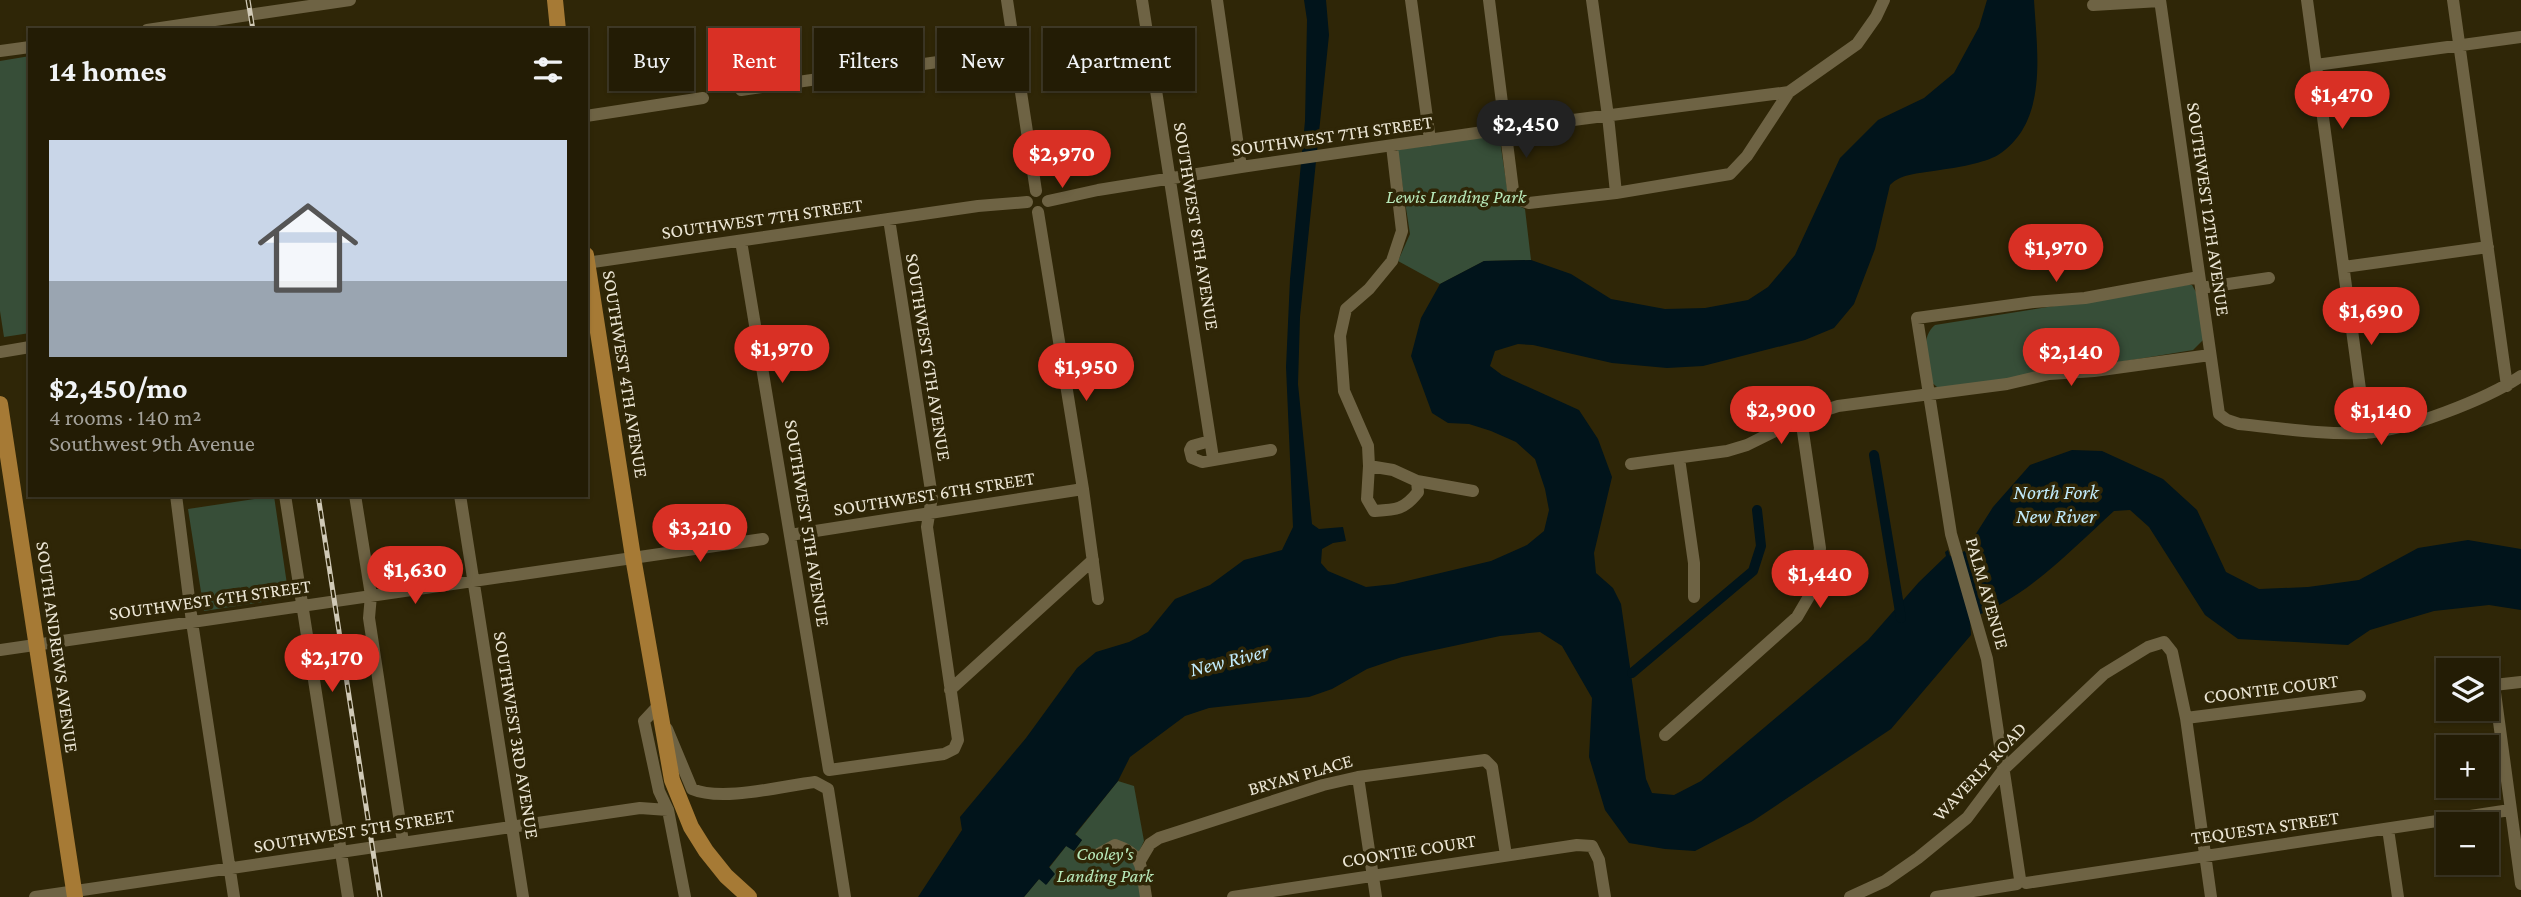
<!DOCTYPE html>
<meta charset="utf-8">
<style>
body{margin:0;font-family:"Crimson Pro",serif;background:#2b250f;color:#f1f3f6;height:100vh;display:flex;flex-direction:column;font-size:26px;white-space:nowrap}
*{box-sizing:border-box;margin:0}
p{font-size:23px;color:#a3a19a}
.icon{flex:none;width:38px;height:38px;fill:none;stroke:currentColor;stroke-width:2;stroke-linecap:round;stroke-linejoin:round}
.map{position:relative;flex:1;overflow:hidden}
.details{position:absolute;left:28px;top:28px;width:560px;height:469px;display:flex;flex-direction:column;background:#231c05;border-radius:0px;box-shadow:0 2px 5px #0004,0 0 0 2px #403a27}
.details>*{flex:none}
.guide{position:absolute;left:609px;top:28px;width:665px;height:63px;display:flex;gap:14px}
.controls{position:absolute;left:2436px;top:658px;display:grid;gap:14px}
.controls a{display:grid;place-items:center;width:63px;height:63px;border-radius:0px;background:#231c05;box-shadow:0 2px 5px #0004,0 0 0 2px #403a27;font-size:35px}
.price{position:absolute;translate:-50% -60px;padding:0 16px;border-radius:24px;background:#d93025;color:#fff;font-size:23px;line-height:46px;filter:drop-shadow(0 2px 4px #0008)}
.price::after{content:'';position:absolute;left:50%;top:42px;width:21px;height:16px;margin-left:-10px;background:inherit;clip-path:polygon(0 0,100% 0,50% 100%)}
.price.selected{background:#222;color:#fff}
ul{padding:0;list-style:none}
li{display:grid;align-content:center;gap:14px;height:371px;padding:0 21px}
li+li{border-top:2px solid #403a27}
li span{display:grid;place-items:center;height:217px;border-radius:0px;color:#555}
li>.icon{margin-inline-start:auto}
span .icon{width:126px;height:126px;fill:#fffc;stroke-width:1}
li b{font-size:30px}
h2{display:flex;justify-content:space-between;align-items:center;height:84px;padding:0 21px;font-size:30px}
.chip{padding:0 24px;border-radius:0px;background:#231c05;box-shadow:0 2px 5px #0004,0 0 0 2px #403a27;font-size:24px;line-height:63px}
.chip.selected{background:#d93025;color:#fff}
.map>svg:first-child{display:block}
.green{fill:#374e38}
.water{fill:#01141b}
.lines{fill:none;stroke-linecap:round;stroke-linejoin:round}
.canal{stroke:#01141b;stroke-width:10}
.minor{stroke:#6e6344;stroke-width:12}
.major{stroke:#a67a35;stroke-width:16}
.rail-casing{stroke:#d0c9b6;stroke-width:5}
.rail{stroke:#2f2607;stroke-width:2.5;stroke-dasharray:8;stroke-linecap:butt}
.labels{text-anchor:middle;stroke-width:7;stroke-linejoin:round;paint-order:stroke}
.street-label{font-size:19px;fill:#ebe5d4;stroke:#2f2607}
.park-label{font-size:19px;font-style:italic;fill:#b8e9ba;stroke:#2f2607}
.water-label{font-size:21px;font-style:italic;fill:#c1ebfc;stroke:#2f2607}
</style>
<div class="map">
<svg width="2521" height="897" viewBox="0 0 2521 897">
<rect width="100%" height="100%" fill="#2f2607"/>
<path class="green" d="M 30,56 L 30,333 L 4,337 L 0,311 L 0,61 Z
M 1499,134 L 1509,201 L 1525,209 L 1531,260 L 1484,261 L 1440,284 L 1398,261 L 1410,234 L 1397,150 Z
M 2186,285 L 2192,285 L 2196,292 L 2204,339 L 2193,350 L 1947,390 L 1937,387 L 1930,381 C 1928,362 1919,338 1935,325 Z
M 274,496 L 289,598 L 204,611 L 188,509 Z
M 1118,781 L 1134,786 L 1144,841 L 1137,856 L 1143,897 L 1024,897 L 1039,879 L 1047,884 L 1054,874 L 1049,868 L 1067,845 L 1075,850 L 1082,840 L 1075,835 Z"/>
<path class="water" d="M 1304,0 L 1326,0 L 1329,35 L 1300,317 L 1298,384 L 1312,524 L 1319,529 L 1343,527 L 1346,541 L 1333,543 L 1322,549 L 1321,563 L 1328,571 L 1366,587 L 1394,584 L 1491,561 L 1527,545 L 1544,531 L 1549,510 L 1545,489 L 1535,459 L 1516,442 L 1491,431 L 1469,424 L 1448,423 L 1432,413 L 1411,356 L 1421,318 L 1440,284 L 1484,261 L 1531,260 L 1571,274 L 1611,299 L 1665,309 L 1705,308 L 1748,300 L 1768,287 L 1795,255 L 1840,158 L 1878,120 L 1924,98 L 1954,73 L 1979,27 L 1987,0 L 2034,0 C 2037,52 2049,122 1998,155 C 1985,163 1955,168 1940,170 C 1923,173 1901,173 1890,185 L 1875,249 L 1854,304 L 1834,328 L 1805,340 L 1703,366 L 1667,368 L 1612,363 L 1533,345 L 1518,344 L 1495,351 L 1490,366 L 1502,375 L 1579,410 L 1598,439 L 1612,477 L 1594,553 L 1596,573 L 1613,588 L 1621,604 L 1646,779 L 1652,793 L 1674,795 L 1701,781 L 1868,640 L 1919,582 L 1946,556 L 1945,552 L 1948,550 L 1950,556 L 1965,551 L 1993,507 L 2030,465 L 2072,450 L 2102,451 L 2163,479 L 2197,510 L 2226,572 L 2259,589 L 2308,587 L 2359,580 L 2418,548 L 2468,540 L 2521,549 L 2521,610 L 2489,605 L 2434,611 L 2370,630 L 2348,645 L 2238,639 L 2205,615 L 2149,527 L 2130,510 L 2114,511 C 2072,549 2025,600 1970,618 L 1971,635 L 1891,729 L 1753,821 L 1695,851 L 1665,849 L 1629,843 L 1605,810 L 1589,757 L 1592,698 L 1562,646 L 1540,632 L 1500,636 L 1402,657 L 1367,669 L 1332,689 L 1309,697 L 1209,708 L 1185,716 L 1130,757 L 1118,781 L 1075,834 L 1082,840 L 1074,851 L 1066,846 L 1049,867 L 1055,874 L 1046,885 L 1039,879 L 1024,897 L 918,897 L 962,830 L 960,817 L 1026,738 L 1077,668 L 1096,652 L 1129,642 L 1148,632 L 1175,599 L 1210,585 L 1244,560 L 1282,550 L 1293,527 L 1286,367 L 1290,279 L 1305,121 L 1307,20 Z"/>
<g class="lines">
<path class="canal" d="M 1874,455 L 1901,618
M 1632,673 L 1753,571 L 1761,546 L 1757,510"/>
<path class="minor" d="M 1007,0 L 1036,191
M 1142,0 L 1213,458
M 1217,0 L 1241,167
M 1411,0 L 1430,140
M 1489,0 L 1513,190 L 1519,200 L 1529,203 L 1616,193 L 1730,174 L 1747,156 L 1789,92 L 1857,44 L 1876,17 L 1884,0
M 1592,0 L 1608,116 L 1616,193
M 2160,0 L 2219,414 L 2227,420 L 2239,424 C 2280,428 2323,435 2364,433 C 2405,431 2487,399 2521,376
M 2307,0 L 2366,433
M 2453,0 L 2507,386
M 2093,5 L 2160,1
M 147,30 L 350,0
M 0,51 L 30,47
M 2316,65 L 2521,37
M 741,90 L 1015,51
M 586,116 L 703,98
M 1048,201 L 1098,190 L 1241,167 L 1504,129 L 1789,92
M 1038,212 L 1083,489 L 1098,599
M 741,241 L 829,770 L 944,754 L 954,749 L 958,740 L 927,527 L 932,497 L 889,219
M 586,263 L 978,206 L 1027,202
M 2344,267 L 2488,247
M 2201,288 L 2269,278
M 0,352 L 30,347
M 1210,441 L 1192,446 L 1190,450 L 1192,458 L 1202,462 L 1271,450
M 1679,458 L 1694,563 L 1694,597
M 1631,464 L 1727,451 L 1747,445 L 1801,418 L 1838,406 L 2007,384 L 2049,374 L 2094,371 L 2210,355
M 1369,466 L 1368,446 L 1344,391 L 1340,336 L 1346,309 L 1369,289 L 1392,261 L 1402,231 L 1392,146
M 1369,466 L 1393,470 L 1417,481 L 1418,492 C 1404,510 1396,510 1374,511 L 1367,499 Z
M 1417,481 L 1473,491
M 176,495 L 192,622 L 234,897
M 285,495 L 348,897
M 355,495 L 371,595 L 369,618 L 403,842
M 460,495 L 523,897
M 790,535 L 1083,489
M 0,650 L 763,539
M 2521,682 L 2494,685 L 2521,884
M 950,690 L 1093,560
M 658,706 L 644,721 L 659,791 L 668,810 L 685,897
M 2186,718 L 2360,696
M 667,729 L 692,789 C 722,802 782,786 815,782 L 828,789 L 845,897
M 1665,735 L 1797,617 L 1814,588 L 1820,548 L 1801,418
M 1358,777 L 1376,897
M 2388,829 L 2398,897
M 1095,856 L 1115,845 C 1145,855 1141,869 1146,897
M 1140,861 L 1150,844 L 1159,838 L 1323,785 L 1358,777 L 1485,760 L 1492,767 L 1506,855
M 2020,879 L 1987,659 L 1951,534 L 1917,318 L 2034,302 L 2085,298 L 2199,277
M 2026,883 L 2510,810
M 35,897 L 640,808 L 668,810
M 1233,897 L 1577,845 L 1592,846 L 1599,860 L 1605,897
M 1850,897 L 1885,881 L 1918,858 L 1967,818 L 2003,770 L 2104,674 L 2148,647 L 2164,642 L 2172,652 L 2186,718 L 2211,897
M 1936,897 L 2017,884"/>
<path class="major" d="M 555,0 L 558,30
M 586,255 L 633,557 L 672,780 L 691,827 L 706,851 L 726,876 L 749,897
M 0,404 L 75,897"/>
<defs>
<path id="rail" d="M 248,0 L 253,30
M 318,495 L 380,897"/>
</defs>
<use href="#rail" class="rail-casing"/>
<use href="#rail" class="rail"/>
</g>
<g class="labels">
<g class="street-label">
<text transform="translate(1332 135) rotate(-8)" y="7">SOUTHWEST 7TH STREET</text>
<text transform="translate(2209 209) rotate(82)" y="7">SOUTHWEST 12TH AVENUE</text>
<text transform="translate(762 218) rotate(-8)" y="7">SOUTHWEST 7TH STREET</text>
<text transform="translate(1197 226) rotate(81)" y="7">SOUTHWEST 8TH AVENUE</text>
<text transform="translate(929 357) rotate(81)" y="7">SOUTHWEST 6TH AVENUE</text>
<text transform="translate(626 374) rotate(81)" y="7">SOUTHWEST 4TH AVENUE</text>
<text transform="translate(934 493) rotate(-9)" y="7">SOUTHWEST 6TH STREET</text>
<text transform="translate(808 523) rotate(81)" y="7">SOUTHWEST 5TH AVENUE</text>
<text transform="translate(1988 593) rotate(74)" y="7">PALM AVENUE</text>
<text transform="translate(210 599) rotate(-8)" y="7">SOUTHWEST 6TH STREET</text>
<text transform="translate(58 647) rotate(82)" y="7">SOUTH ANDREWS AVENUE</text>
<text transform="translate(2271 688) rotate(-7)" y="7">COONTIE COURT</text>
<text transform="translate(517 735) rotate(81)" y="7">SOUTHWEST 3RD AVENUE</text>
<text transform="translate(1979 771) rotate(-47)" y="7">WAVERLY ROAD</text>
<text transform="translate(1300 774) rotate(-16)" y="7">BRYAN PLACE</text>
<text transform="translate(2265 827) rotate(-8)" y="7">TEQUESTA STREET</text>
<text transform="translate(354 830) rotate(-9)" y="7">SOUTHWEST 5TH STREET</text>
<text transform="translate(1409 850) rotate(-9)" y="7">COONTIE COURT</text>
</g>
<g class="park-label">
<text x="1456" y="203">Lewis Landing Park</text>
<text x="1105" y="860">Cooley's<tspan x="1105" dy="22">Landing Park</tspan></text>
</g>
<g class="water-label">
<text x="2056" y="499">North Fork<tspan x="2056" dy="24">New River</tspan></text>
<text transform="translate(1229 660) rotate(-14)" y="7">New River</text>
</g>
</g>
</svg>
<div class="controls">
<a><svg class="icon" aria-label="layers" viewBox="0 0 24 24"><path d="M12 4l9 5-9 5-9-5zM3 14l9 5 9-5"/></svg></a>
<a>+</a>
<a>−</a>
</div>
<b class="price" style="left:2342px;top:131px">$1,470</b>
<b class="price selected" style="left:1526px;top:160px">$2,450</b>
<b class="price" style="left:1062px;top:190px">$2,970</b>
<b class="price" style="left:2056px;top:284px">$1,970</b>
<b class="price" style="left:2371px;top:347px">$1,690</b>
<b class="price" style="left:782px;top:385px">$1,970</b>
<b class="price" style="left:2071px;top:388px">$2,140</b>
<b class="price" style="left:1086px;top:403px">$1,950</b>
<b class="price" style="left:1781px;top:446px">$2,900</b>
<b class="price" style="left:2381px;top:447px">$1,140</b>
<b class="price" style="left:700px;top:564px">$3,210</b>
<b class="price" style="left:415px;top:606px">$1,630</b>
<b class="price" style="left:1820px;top:610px">$1,440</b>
<b class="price" style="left:332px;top:694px">$2,170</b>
<div class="guide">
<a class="chip">Buy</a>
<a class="chip selected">Rent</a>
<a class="chip">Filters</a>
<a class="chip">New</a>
<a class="chip">Apartment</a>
</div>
<section class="details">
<h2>14 homes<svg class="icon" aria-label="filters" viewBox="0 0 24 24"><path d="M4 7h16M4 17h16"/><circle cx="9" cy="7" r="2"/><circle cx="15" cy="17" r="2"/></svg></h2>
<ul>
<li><span style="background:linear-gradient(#c9d6e8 65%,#9aa5b1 0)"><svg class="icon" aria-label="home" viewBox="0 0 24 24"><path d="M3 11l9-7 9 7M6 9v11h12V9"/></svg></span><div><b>$2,450/mo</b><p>4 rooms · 140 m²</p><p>Southwest 9th Avenue</p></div></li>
</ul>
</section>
</div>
